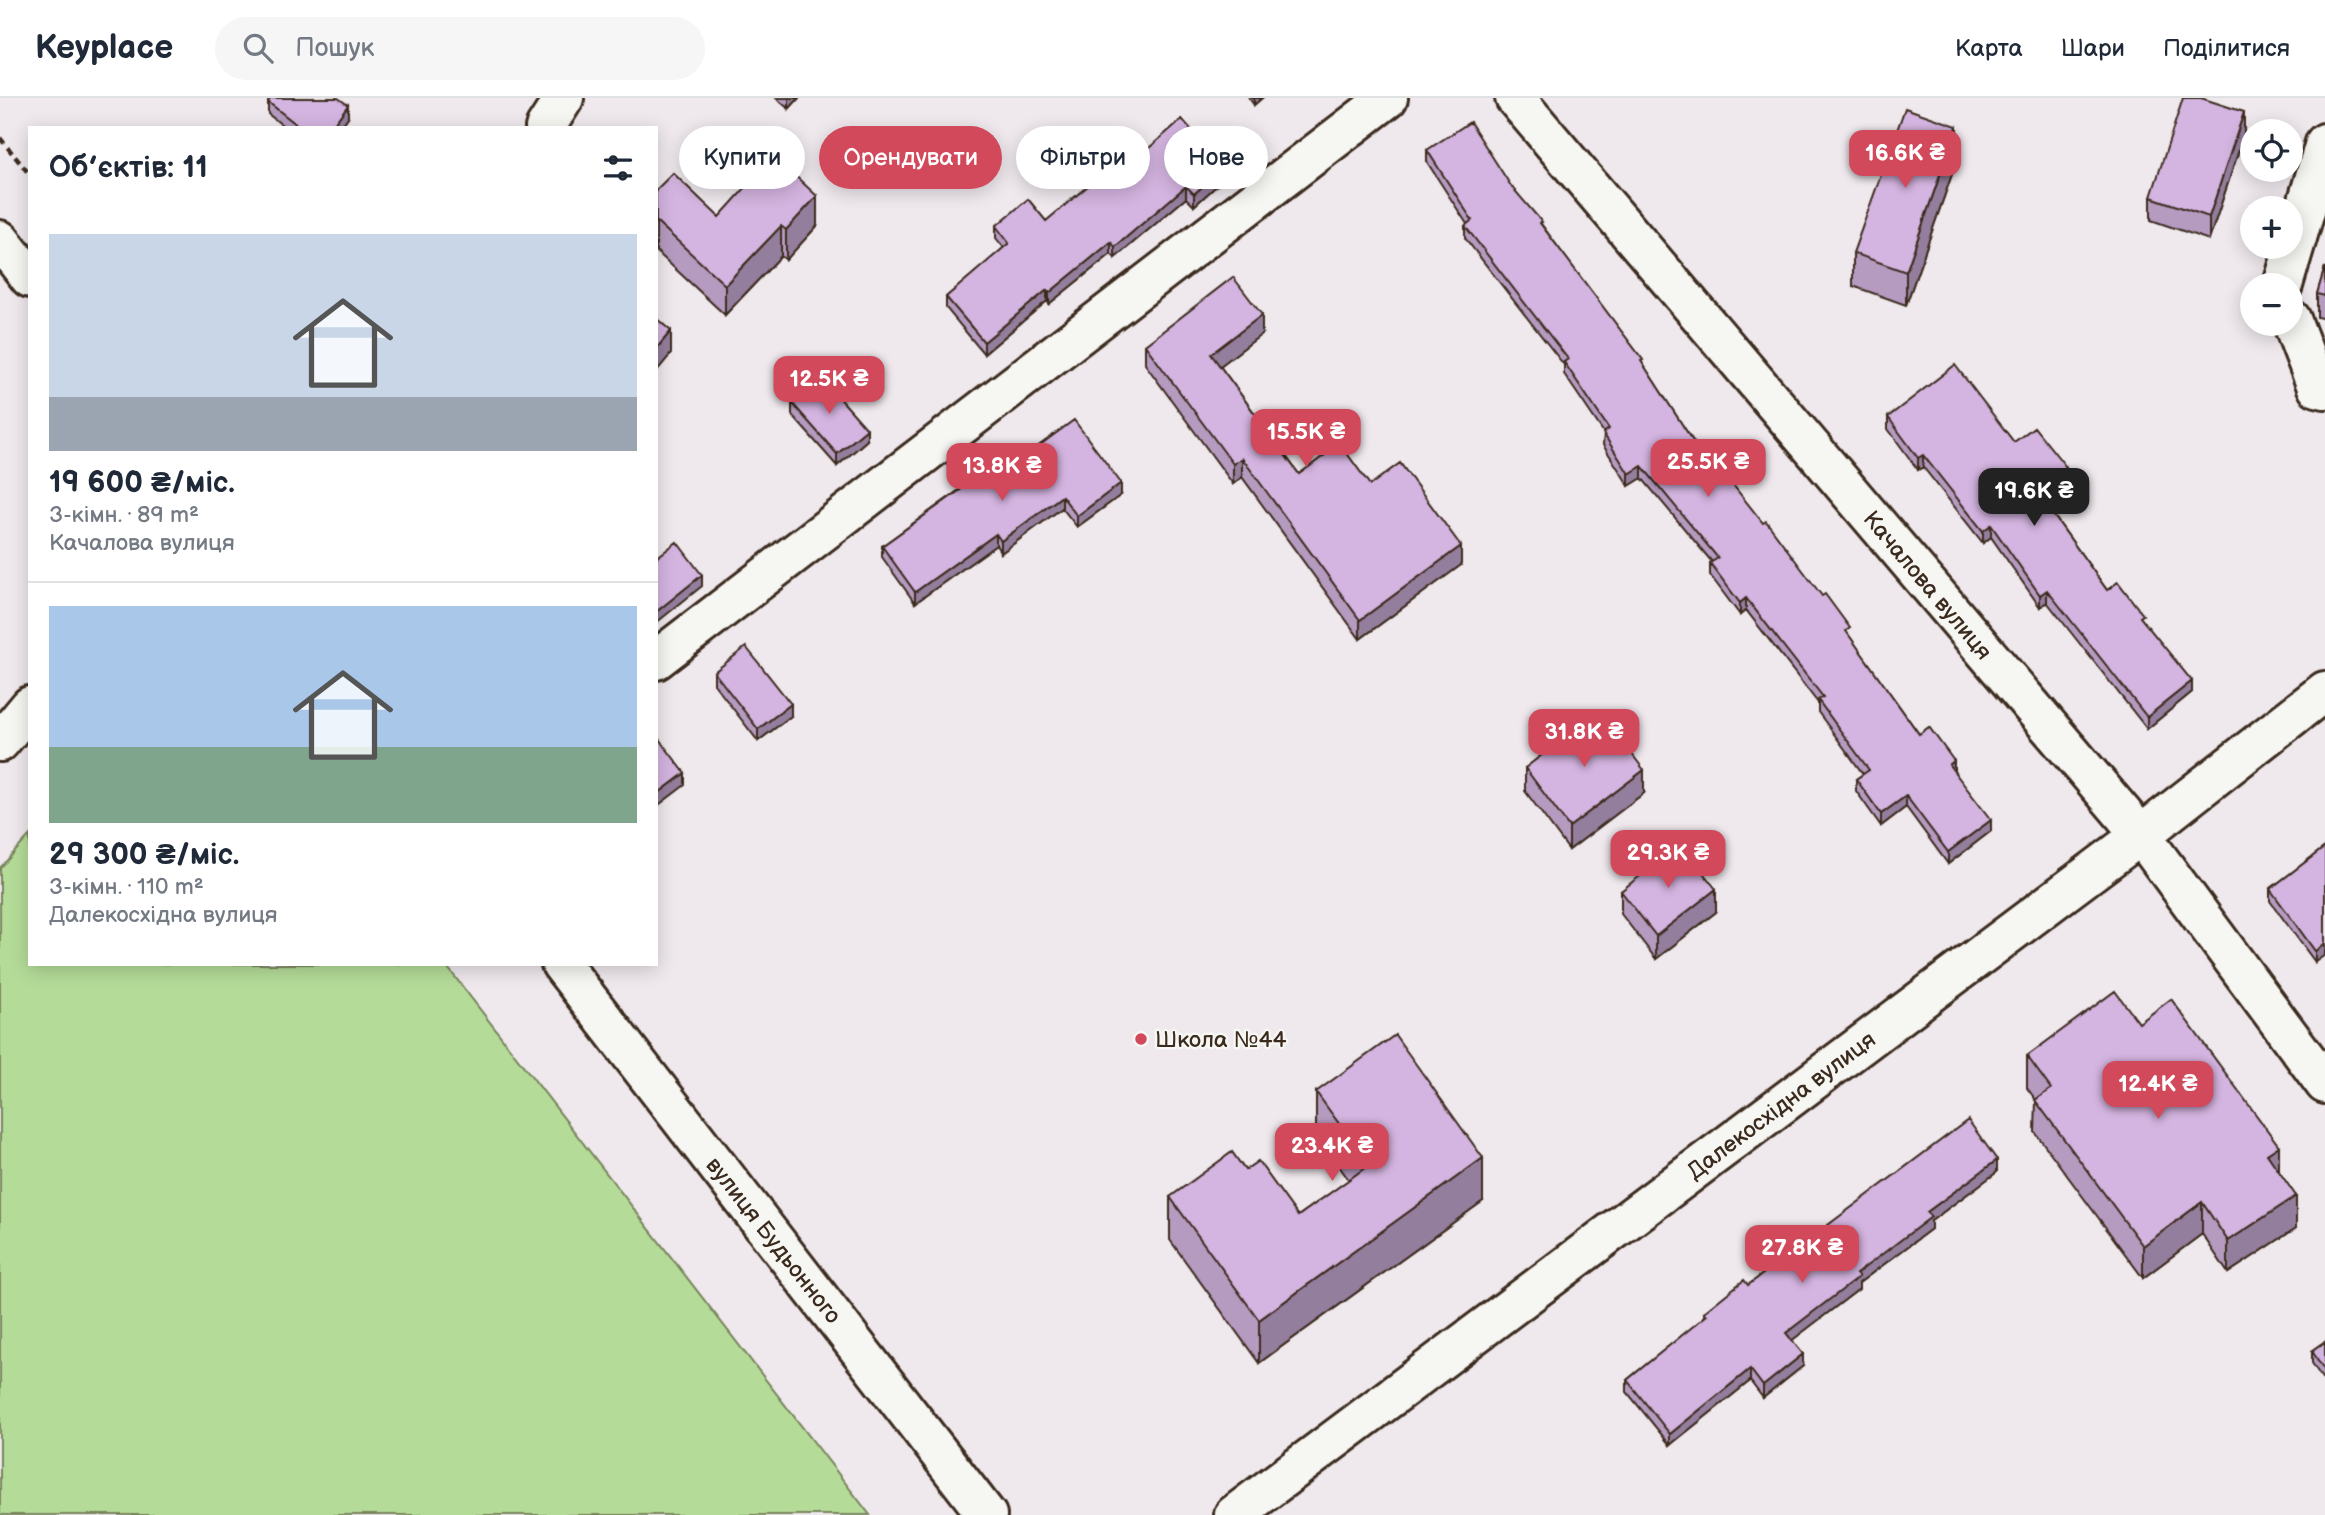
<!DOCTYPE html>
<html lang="uk">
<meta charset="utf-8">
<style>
body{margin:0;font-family:"Balsamiq Sans",sans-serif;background:#f6f6f7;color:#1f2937;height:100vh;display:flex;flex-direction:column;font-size:26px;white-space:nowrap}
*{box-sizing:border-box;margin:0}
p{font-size:23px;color:#747a83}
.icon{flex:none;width:38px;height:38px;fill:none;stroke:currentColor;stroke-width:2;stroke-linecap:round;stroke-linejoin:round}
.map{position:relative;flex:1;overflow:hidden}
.details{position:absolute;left:28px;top:28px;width:630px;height:840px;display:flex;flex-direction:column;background:#fff;border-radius:0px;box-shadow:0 4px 18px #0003}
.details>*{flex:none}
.guide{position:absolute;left:679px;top:28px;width:665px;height:63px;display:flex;gap:14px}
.buttons{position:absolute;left:2240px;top:21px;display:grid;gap:14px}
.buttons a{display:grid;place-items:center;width:63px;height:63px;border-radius:50%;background:#fff;box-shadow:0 4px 18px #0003;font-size:35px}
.price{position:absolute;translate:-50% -60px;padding:0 16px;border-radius:14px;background:#d1495b;color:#fff;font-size:23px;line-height:46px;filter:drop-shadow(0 2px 4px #0008)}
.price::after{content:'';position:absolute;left:50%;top:42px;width:21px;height:16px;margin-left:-10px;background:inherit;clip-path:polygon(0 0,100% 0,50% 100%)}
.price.on{background:#222;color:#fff}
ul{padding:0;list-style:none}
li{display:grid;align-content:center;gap:14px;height:371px;padding:0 21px}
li+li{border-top:2px solid #e0e1e3}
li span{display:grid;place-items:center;height:217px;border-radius:0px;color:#555}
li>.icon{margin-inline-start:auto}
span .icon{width:126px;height:126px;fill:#fffc;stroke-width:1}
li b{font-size:30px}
h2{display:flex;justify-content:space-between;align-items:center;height:84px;padding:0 21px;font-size:30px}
.tag{padding:0 24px;border-radius:32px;background:#fff;box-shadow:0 4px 18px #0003;font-size:24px;line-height:63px}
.tag.on{background:#d1495b;color:#fff}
header{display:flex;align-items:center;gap:42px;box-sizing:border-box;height:98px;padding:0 35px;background:#fff;border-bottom:2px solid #e0e1e3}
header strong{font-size:33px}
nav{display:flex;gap:38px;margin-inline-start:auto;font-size:24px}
.search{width:490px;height:63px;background:#f6f6f7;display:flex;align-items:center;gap:18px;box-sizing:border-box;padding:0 24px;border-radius:38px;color:#747a83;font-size:26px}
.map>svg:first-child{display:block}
.green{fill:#b4dc98;stroke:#78835b;stroke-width:2}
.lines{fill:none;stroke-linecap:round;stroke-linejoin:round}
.minor-casing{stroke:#3b2a1e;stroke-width:44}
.secondary-casing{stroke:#3b2a1e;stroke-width:44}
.path{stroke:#3b2a1e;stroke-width:4.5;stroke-dasharray:7 5;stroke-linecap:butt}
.minor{stroke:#f6f6f2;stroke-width:38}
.secondary{stroke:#f6f6f2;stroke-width:38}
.wall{fill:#b69bc1;stroke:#3b2a1e;stroke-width:2}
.shaded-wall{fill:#947e9d;stroke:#3b2a1e;stroke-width:2}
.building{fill:#d4b4e0;stroke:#3b2a1e;stroke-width:2}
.poi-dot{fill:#d1495b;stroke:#f6f6f2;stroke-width:2.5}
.labels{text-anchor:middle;stroke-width:5;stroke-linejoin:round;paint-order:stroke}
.street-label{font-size:23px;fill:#3b2a1e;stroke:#f6f6f2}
.poi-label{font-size:23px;fill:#3b2a1e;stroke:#f6f6f2;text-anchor:start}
</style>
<header>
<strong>Keyplace</strong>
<div class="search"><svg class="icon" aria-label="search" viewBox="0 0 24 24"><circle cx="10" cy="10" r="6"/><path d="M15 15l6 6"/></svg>Пошук</div>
<nav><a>Карта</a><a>Шари</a><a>Поділитися</a></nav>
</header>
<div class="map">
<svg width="2325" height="1417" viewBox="0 0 2325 1417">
<rect width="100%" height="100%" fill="#efe9ee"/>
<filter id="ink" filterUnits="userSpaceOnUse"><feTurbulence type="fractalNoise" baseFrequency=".0143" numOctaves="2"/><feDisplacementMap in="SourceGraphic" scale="14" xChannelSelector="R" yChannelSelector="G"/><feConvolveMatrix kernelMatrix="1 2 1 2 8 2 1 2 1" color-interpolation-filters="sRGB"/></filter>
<g filter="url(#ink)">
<path class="green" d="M 30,737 L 30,866 L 445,866 L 870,1417 L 0,1417 L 0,770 Z"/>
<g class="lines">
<defs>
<path id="minor" d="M 1515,0 L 2141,737 L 2325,986
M 545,30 L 564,0
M 2283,187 L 2325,45
M 2291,221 L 2317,289 L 2325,291
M 656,562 L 1388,0
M 0,644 L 30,608
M 1234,1417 L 2141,737 L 2325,593"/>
<path id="secondary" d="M 0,142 L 30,180
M 561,866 L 987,1417"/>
</defs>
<use href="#minor" class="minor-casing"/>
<use href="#secondary" class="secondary-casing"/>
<path class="path" d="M 0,40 L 30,77"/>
<use href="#minor" class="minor"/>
<use href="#secondary" class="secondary"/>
</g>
<path class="wall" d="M 776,0 L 799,0 L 789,11 Z
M 1249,0 L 1262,0 L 1254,7 Z
M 268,4 L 348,19 L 340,30 L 286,30 L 268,16 Z
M 2244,37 L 2209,142 L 2151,122 L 2151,99 Z
M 1427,52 L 1511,88 L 1542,127 L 1643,266 L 1709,368 L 1850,539 L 1919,636 L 1954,673 L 1991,733 L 1948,766 L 1906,709 L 1881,728 L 1856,693 L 1856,681 L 1863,676 L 1818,614 L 1818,605 L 1746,512 L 1740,517 L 1710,477 L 1710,465 L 1712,464 L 1642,380 L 1629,388 L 1603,347 L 1604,335 L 1564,276 L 1564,267 L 1465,140 L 1465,128 L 1467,126 L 1427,64 Z
M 1957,62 L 1906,207 L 1853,188 L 1853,155 Z
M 1115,80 L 1224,81 L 1194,108 L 1186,100 L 1115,160 L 1111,156 L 1049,206 L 1047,203 L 984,256 L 946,210 L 946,199 L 1004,150 L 996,140 L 996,128 L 1046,123 Z
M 656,92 L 719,119 L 817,128 L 786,162 L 781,158 L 725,217 L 656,153 Z
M 2325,169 L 2325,221 L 2317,219 L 2317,196 Z
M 1262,236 L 1220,268 L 1299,376 L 1370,387 L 1461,467 L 1360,541 L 1242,379 L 1233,386 L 1145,266 L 1145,247 Z
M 792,305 L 867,342 L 837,368 L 792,317 Z
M 1888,319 L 2014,344 L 2066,381 L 2041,400 L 2107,492 L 2143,523 L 2192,594 L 2147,631 L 2047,504 L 2040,509 L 1991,439 L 1983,445 L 1923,369 L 1918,372 L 1888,331 Z
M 1014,366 L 1121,397 L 1077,429 L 1062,410 L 1001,455 L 996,447 L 915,505 L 882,459 L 882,448 L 959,392 L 959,385 Z
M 714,574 L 791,618 L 758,643 L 714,586 Z
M 1525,670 L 1644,695 L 1569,752 L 1525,693 Z
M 2325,749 L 2315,864 L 2270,803 L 2270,791 Z
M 1621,793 L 1716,814 L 1656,861 L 1621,816 Z
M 2139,925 L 2279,1073 L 2296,1130 L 2228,1175 L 2202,1136 L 2143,1180 L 2035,1034 L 2036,1002 L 2027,990 L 2027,958 Z
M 1316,994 L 1483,1103 L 1259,1265 L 1170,1142 L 1170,1099 L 1245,1072 L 1298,1118 L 1349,1082 L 1316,1037 Z
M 1997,1074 L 1931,1123 L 1931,1131 L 1859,1185 L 1859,1191 L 1792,1242 L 1803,1268 L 1763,1300 L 1750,1283 L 1670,1347 L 1627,1294 L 1627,1282 L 1704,1220 L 1704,1214 Z
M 2325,1244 L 2325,1285 L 2312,1265 L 2312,1253 Z"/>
<path class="shaded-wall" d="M 789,0 L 799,0 L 789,11 Z
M 1254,0 L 1262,0 L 1254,7 Z
M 348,7 L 348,19 L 340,30 L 331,30 Z
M 2244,14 L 2244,37 L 2209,142 L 2209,119 Z
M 1957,28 L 1957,62 L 1906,207 L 1906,174 Z
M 1224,69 L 1224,81 L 1194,108 L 1194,96 Z
M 1186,88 L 1186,100 L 1115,160 L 1115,149 Z
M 817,98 L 817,128 L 786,162 L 786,132 Z
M 781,128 L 781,158 L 725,217 L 725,187 Z
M 1111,144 L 1111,156 L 1049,206 L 1049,195 Z
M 1047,192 L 1047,203 L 984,256 L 984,244 Z
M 1262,217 L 1262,236 L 1211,275 L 1211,256 Z
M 671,233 L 671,256 L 656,274 L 656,251 Z
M 867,331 L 867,342 L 837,368 L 837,356 Z
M 1923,357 L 1923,369 L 1918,372 L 1918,360 Z
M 1242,360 L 1242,379 L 1233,386 L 1233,366 Z
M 1642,368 L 1642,380 L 1629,388 L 1629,376 Z
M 2066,369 L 2066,381 L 2036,404 L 2036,393 Z
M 1121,385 L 1121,397 L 1077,429 L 1077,418 Z
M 1062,398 L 1062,410 L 1001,455 L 1001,443 Z
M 1991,427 L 1991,439 L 1983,445 L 1983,433 Z
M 996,436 L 996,447 L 915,505 L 915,494 Z
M 1461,448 L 1461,467 L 1360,541 L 1360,522 Z
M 702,477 L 702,488 L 656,525 L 656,514 Z
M 2047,492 L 2047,504 L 2040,509 L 2040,497 Z
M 1746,500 L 1746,512 L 1740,517 L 1740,505 Z
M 2192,583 L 2192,594 L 2147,631 L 2147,619 Z
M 791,606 L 791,618 L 758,643 L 758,631 Z
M 1954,663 L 1954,675 L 1949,667 Z
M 1644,672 L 1644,695 L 1569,752 L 1569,729 Z
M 685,675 L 685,687 L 656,709 L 656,697 Z
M 1906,698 L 1906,709 L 1881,728 L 1881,716 Z
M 1991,722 L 1991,733 L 1948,766 L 1948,754 Z
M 1716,791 L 1716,814 L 1656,861 L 1656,838 Z
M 2325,846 L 2325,857 L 2315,864 L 2315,853 Z
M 2279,1048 L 2279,1079 L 2267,1056 Z
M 1483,1060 L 1483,1103 L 1259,1265 L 1259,1222 Z
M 1997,1062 L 1997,1074 L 1931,1123 L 1931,1131 L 1859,1185 L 1859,1191 L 1786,1247 L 1786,1235 L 1927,1114 Z
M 2296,1098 L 2296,1130 L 2228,1175 L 2228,1143 Z
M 2202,1104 L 2202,1136 L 2143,1180 L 2143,1148 Z
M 1803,1256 L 1803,1268 L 1763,1300 L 1763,1288 Z
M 1750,1271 L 1750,1283 L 1670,1347 L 1670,1336 Z"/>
<path class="building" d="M 271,0 L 338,0 L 348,7 L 331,30 L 301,30 L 268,4 Z
M 2183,0 L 2201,0 L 2244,14 L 2209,119 L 2151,99 Z
M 1905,10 L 1957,28 L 1906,174 L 1853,155 Z
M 1182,21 L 1224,69 L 1194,96 L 1186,88 L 1115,149 L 1111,144 L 1049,195 L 1047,192 L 984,244 L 946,199 L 1009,145 L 996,128 L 1028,101 L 1046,123 L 1108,71 L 1115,80 Z
M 1470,24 L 1511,88 L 1542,124 L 1540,125 L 1643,262 L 1641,263 L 1709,368 L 1714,363 L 1763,425 L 1766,423 L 1822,498 L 1825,496 L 1850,530 L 1846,533 L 1919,636 L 1929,629 L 1954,663 L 1949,667 L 1991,722 L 1948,754 L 1906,698 L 1881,716 L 1856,681 L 1869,672 L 1818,602 L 1823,599 L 1746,500 L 1740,505 L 1710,465 L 1718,460 L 1642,368 L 1629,376 L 1603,335 L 1609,331 L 1564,264 L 1568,261 L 1465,128 L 1472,122 L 1427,52 Z
M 774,58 L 817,98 L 786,132 L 781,128 L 725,187 L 656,123 L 656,92 L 673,75 L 719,119 Z
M 2325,169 L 2325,198 L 2317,196 Z
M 1233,179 L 1262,217 L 1211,256 L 1299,376 L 1340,346 L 1370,387 L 1400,365 L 1461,448 L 1360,522 L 1242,360 L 1233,366 L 1145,247 Z
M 656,220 L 671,233 L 656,251 Z
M 1955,267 L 2014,344 L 2034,329 L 2066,369 L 2036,393 L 2107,492 L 2118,484 L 2143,517 L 2140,519 L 2192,583 L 2147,619 L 2047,492 L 2040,497 L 1991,427 L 1983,433 L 1923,357 L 1918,360 L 1888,319 Z
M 821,279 L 867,331 L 837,356 L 792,305 Z
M 1074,322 L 1121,385 L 1077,418 L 1062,398 L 1001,443 L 996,436 L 915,494 L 882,448 L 963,390 L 959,385 L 1004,352 L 1014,366 Z
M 677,444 L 702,477 L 656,514 L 656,460 Z
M 746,549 L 791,606 L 758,631 L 714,574 Z
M 1599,613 L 1644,672 L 1569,729 L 1525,670 Z
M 656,637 L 685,675 L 656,697 Z
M 1680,746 L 1716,791 L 1656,838 L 1621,793 Z
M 2325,749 L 2325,846 L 2315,853 L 2270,791 Z
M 2115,893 L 2139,925 L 2171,901 L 2279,1048 L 2267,1056 L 2296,1098 L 2228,1143 L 2202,1104 L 2143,1148 L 2035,1002 L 2051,991 L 2027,958 Z
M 1395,937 L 1483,1060 L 1259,1222 L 1170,1099 L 1232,1054 L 1245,1072 L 1258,1063 L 1298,1118 L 1369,1067 L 1316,994 Z
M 1968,1022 L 1997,1062 L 1927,1114 L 1931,1119 L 1856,1176 L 1859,1179 L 1786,1235 L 1803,1256 L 1763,1288 L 1750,1271 L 1670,1336 L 1627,1282 L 1707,1217 L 1704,1214 L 1744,1182 L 1748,1187 Z
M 2325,1244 L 2325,1273 L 2312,1253 Z"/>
</g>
<circle class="poi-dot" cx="1141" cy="941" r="7"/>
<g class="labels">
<g class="street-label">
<text transform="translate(1928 487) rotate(50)" y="8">Качалова вулиця</text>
<text transform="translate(1781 1007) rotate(-37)" y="8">Далекосхідна вулиця</text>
<text transform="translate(774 1142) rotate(52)" y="8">вулиця Будьонного</text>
</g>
<g class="poi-label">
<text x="1155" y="949">Школа №44</text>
</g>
</g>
</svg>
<div class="buttons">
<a><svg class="icon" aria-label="locate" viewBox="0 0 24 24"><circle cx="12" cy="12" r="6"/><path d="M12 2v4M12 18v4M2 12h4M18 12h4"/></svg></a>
<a>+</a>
<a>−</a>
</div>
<b class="price" style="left:1905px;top:92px">16.6K ₴</b>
<b class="price" style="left:829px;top:318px">12.5K ₴</b>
<b class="price" style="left:1306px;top:371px">15.5K ₴</b>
<b class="price" style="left:1708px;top:401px">25.5K ₴</b>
<b class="price" style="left:1002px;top:405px">13.8K ₴</b>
<b class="price on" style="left:2034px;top:430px">19.6K ₴</b>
<b class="price" style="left:1584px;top:671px">31.8K ₴</b>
<b class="price" style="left:1668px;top:792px">29.3K ₴</b>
<b class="price" style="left:2158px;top:1023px">12.4K ₴</b>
<b class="price" style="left:1332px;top:1085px">23.4K ₴</b>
<b class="price" style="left:1802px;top:1187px">27.8K ₴</b>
<div class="guide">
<a class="tag">Купити</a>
<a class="tag on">Орендувати</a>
<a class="tag">Фільтри</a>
<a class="tag">Нове</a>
</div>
<section class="details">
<h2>Об’єктів: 11<svg class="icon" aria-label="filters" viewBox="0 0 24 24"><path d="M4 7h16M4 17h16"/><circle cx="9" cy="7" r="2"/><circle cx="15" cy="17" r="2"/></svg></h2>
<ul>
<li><span style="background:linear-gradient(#c9d6e8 75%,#9aa5b1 0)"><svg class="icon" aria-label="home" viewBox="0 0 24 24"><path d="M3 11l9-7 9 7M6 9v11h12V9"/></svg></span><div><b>19 600 ₴/міс.</b><p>3-кімн. · 89 m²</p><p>Качалова вулиця</p></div></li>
<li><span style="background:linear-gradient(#a9c7e8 65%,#7fa58c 0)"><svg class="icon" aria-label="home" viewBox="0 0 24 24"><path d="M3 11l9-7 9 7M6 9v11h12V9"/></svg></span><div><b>29 300 ₴/міс.</b><p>3-кімн. · 110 m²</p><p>Далекосхідна вулиця</p></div></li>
</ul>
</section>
</div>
